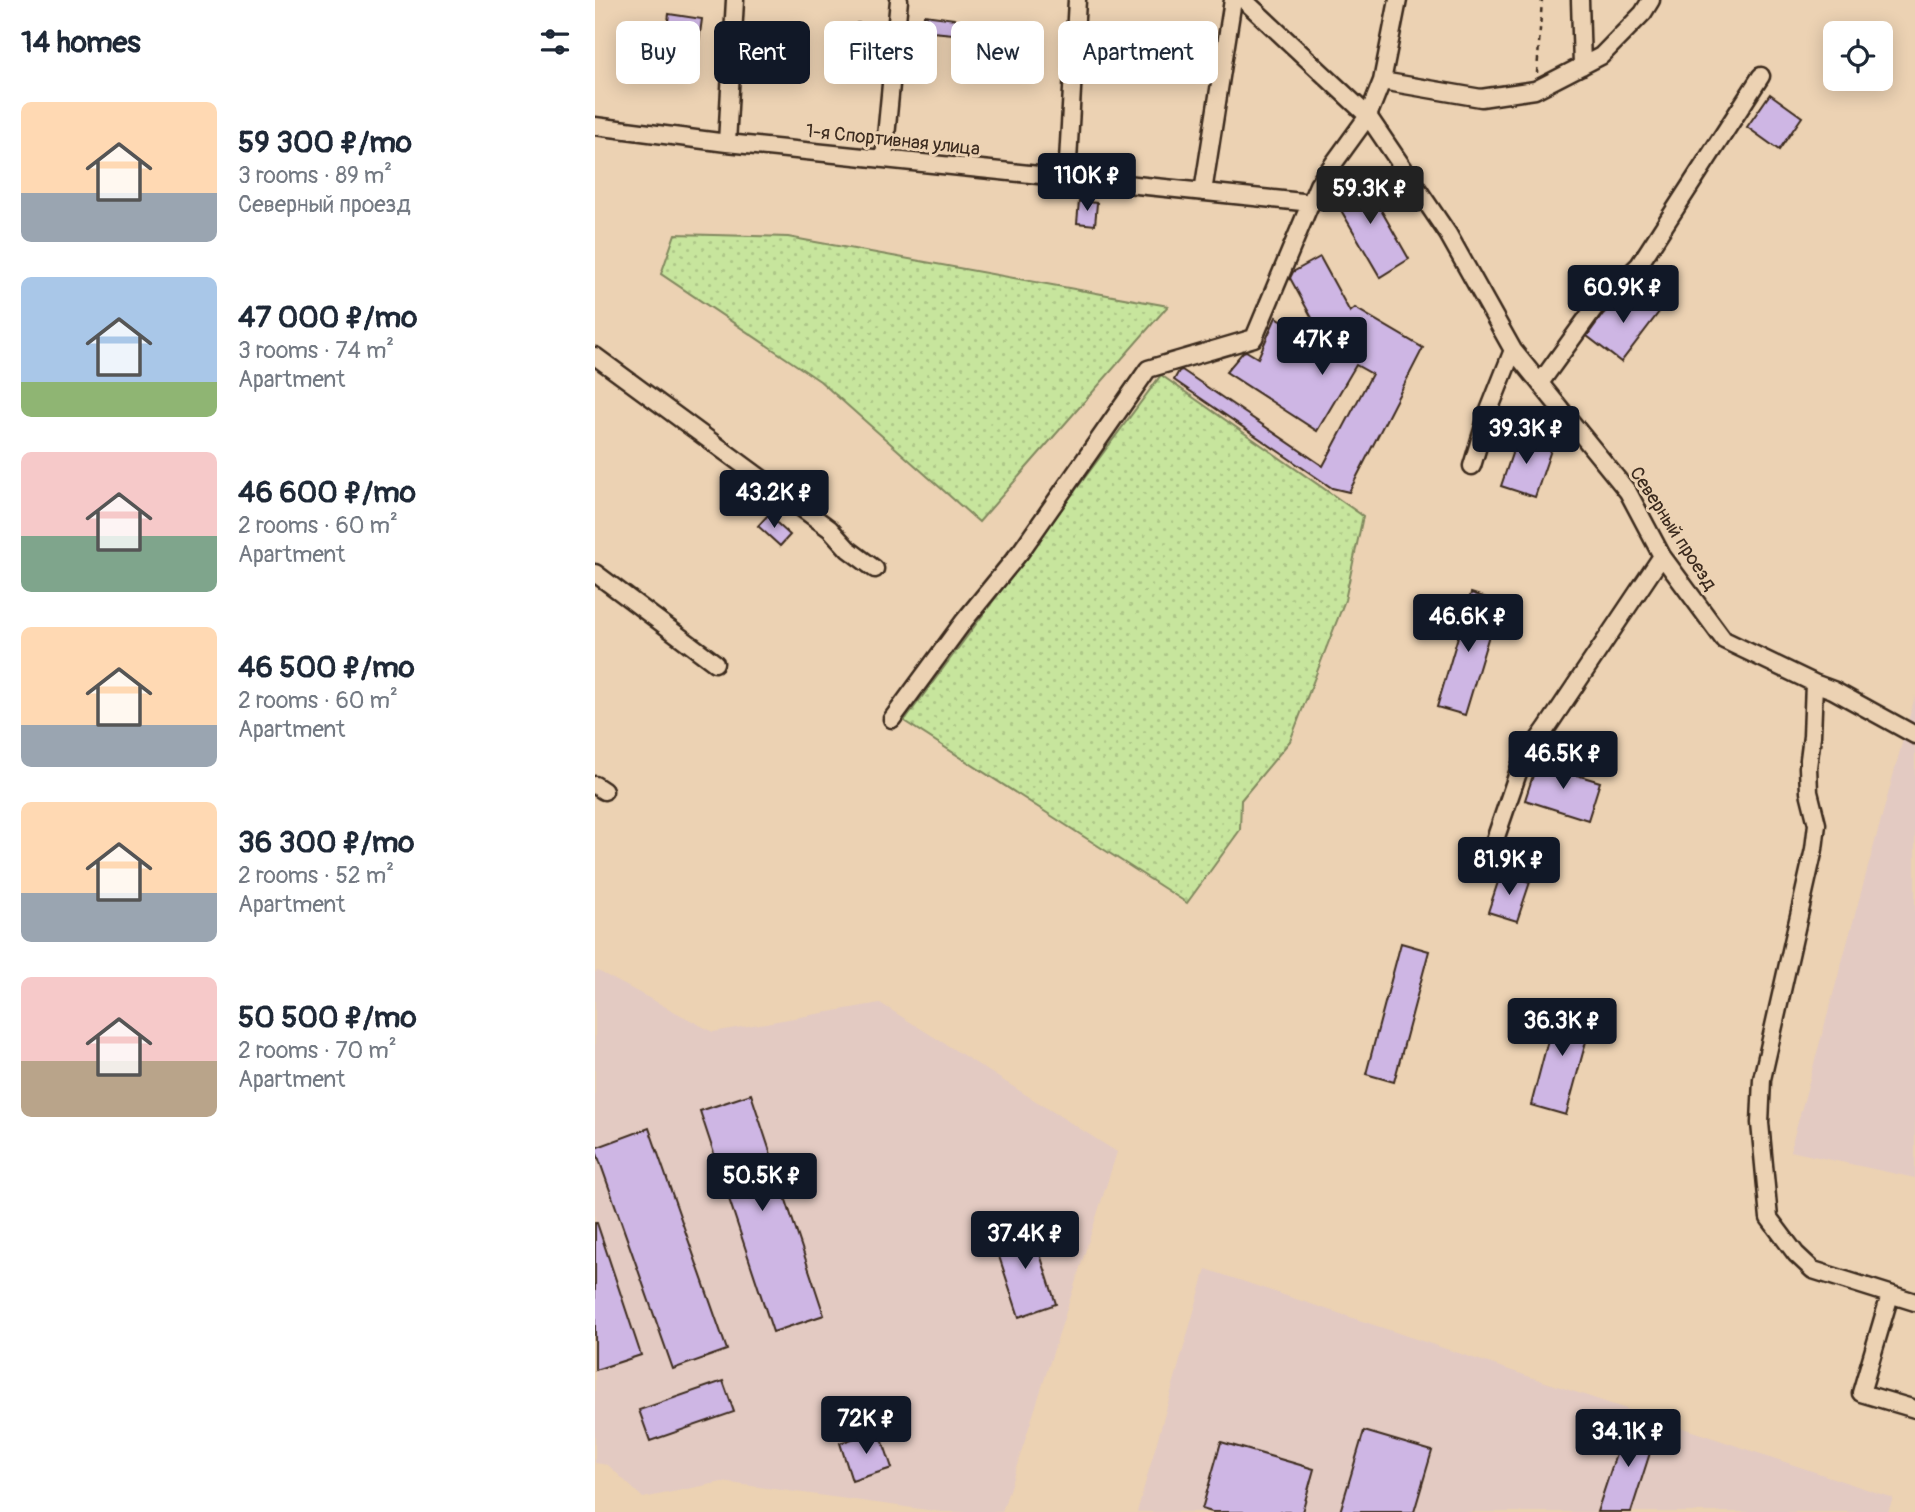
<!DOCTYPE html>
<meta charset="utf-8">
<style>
body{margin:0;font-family:Pangolin,sans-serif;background:#f6f6f7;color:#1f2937;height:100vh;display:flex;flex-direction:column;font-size:26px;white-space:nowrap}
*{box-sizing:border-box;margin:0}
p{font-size:23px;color:#747a83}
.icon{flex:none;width:38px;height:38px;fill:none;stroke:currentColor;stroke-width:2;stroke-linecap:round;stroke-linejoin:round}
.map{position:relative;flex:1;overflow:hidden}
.panel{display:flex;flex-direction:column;background:#fff;width:595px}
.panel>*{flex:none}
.hud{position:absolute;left:21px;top:21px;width:665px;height:63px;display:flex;gap:14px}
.controls{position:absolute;left:1228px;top:21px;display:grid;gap:14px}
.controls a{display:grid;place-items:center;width:70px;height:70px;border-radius:10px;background:#fff;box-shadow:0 4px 18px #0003;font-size:35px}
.price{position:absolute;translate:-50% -60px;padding:0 16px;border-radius:7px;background:#111827;color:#fff;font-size:23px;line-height:46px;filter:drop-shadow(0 2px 4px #0008)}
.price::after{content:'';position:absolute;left:50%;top:42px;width:21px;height:16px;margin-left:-10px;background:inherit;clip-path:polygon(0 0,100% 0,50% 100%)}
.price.selected{background:#222;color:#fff}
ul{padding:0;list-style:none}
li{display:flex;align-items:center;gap:21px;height:175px;padding:0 21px}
li span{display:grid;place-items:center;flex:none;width:196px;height:140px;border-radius:10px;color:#555}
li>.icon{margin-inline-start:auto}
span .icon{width:84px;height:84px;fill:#fffc;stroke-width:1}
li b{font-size:30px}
h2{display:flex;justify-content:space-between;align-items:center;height:84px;padding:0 21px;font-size:30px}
.pill{padding:0 24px;border-radius:10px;background:#fff;box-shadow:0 4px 18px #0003;font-size:24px;line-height:63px}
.pill.selected{background:#111827;color:#fff}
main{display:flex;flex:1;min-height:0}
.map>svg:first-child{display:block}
.built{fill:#e3cac2}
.grass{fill:url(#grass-dots);stroke:#81885e;stroke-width:2}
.building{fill:#ceb6e4;stroke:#3b2a1e;stroke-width:2}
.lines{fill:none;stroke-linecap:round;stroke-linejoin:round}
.minor-casing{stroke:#3b2a1e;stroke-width:21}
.path{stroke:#3b2a1e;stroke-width:2.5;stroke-dasharray:5 5;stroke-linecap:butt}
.minor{stroke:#ecd2b3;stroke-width:16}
.labels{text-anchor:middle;stroke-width:6;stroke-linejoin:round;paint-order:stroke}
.street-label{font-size:19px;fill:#3b2a1e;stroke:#ecd2b3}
</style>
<main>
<section class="panel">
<h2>14 homes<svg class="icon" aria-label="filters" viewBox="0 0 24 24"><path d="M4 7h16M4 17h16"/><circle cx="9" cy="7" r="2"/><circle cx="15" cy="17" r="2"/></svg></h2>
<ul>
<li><span style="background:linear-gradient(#ffd9b3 65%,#9aa5b1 0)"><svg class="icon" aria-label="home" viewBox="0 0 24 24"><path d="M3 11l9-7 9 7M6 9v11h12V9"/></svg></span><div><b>59 300 ₽/mo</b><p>3 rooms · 89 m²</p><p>Северный проезд</p></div></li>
<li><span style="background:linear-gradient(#a9c7e8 75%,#8fb573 0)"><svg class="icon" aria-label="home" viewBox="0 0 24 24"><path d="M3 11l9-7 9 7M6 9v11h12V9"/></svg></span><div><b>47 000 ₽/mo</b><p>3 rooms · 74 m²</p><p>Apartment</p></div></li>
<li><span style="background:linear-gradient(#f6c9c9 60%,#7fa58c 0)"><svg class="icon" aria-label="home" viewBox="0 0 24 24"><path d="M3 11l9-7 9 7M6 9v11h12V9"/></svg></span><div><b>46 600 ₽/mo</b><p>2 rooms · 60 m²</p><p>Apartment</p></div></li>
<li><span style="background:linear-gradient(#ffd9b3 70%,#9aa5b1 0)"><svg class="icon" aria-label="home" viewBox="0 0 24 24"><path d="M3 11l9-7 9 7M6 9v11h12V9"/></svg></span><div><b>46 500 ₽/mo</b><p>2 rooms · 60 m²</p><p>Apartment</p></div></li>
<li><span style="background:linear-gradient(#ffd9b3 65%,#9aa5b1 0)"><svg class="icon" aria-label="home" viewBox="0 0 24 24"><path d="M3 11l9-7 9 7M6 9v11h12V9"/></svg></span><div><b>36 300 ₽/mo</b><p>2 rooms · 52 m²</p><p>Apartment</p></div></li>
<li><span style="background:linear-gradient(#f6c9c9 60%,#b9a48a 0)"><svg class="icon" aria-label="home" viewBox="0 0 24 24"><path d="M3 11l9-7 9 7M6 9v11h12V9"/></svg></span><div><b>50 500 ₽/mo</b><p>2 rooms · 70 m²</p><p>Apartment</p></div></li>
</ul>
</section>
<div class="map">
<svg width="1320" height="1512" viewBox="0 0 1320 1512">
<defs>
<pattern id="grass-dots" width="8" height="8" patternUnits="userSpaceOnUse" patternTransform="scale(1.75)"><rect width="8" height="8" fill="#c7e59d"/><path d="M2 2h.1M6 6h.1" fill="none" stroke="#acc587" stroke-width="1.8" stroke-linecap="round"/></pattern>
</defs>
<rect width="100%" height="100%" fill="#ecd2b3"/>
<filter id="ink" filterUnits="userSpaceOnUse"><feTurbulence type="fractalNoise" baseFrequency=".0143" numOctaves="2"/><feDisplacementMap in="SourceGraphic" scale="14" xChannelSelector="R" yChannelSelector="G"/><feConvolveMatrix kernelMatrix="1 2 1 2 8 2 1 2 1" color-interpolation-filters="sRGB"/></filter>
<g filter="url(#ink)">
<path class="built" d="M 1320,696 L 1320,1178 L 1195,1151 Z
M 3,971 L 118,1032 L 285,1003 L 522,1152 L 407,1512 L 347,1512 L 127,1482 L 48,1498 L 13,1465 L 0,1463 L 0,972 Z
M 611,1269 L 1298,1498 L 1293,1512 L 542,1512 Z"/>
<path class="grass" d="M 80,234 L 193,237 L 573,306 L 384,522 L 225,381 L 66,274 Z
M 566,375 L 768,516 L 750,600 L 695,741 L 646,800 L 645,830 L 592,903 L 309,721 Z"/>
<path class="building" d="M 74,14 L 107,19 L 104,41 L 71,36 Z
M 329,15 L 360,19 L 358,34 L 327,31 Z
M 262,23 L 285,25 L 283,49 L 261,47 Z
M 1175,94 L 1207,117 L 1184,150 L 1152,127 Z
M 766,175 L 814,259 L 785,277 L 736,193 Z
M 484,201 L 502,203 L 500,225 L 482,223 Z
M 725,257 L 755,312 L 760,308 L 828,348 L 754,492 L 737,488 L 579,380 L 584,371 L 587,370 L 728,466 L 777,374 L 761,365 L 722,431 L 631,372 L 648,352 L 651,351 L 663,358 L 681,317 L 733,347 L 695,278 L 698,272 Z
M 1033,290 L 1064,312 L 1026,362 L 992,336 L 1008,314 Z
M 923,436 L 957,447 L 940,497 L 906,486 Z
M 173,515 L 195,535 L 185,546 L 163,526 Z
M 876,593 L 904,602 L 870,715 L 842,707 Z
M 942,763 L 1005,782 L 993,820 L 930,800 Z
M 906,873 L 935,882 L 922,921 L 893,912 Z
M 806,943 L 834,951 L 799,1082 L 771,1074 Z
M 963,1002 L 999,1012 L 971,1115 L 936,1105 Z
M 156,1094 L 229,1315 L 178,1332 L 105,1111 Z
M 54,1128 L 132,1350 L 78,1369 L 0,1148 Z
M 0,1223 L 2,1223 L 46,1355 L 0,1370 Z
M 436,1226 L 461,1304 L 424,1317 L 398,1238 Z
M 128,1381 L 139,1412 L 55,1441 L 44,1410 Z
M 1032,1421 L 1062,1431 L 1036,1512 L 1002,1512 Z
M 284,1430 L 297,1468 L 257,1481 L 245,1443 Z
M 769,1431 L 837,1451 L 819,1512 L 745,1512 Z
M 626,1442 L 719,1469 L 707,1512 L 617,1512 L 607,1509 Z"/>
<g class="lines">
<defs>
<path id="minor" d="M 649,0 L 773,116 L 853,234 L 918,350 L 1033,492 L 1067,556 L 1129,640 L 1219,683
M 985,0 L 987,66
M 787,81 L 886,98 L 940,90 L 1006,56 L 1048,13 L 1056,0
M 0,126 L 132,143 L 717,203
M 132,143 L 140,0
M 289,158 L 304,0
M 472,179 L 482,0
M 608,192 L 638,0
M 0,356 L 235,529 L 253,549 L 280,569
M 945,383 L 1000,307 L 1044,265 L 1166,76
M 877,466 L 893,413 L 918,350
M 0,573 L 120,663
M 297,719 L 369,621 L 426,551 L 553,369 L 659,338 L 723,185 L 773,116 L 787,81 L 803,0
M 1320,735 L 1238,690 L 1219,683 L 1217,736 L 1213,767 L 1214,792 L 1222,824 L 1219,849 L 1167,1079 L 1165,1123 L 1174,1218 L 1201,1254 L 1218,1270 L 1320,1302
M 0,785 L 9,791
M 892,863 L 926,764 L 951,729 L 1067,556
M 1295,1295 L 1266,1393 L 1320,1409"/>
</defs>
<use href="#minor" class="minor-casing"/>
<path class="path" d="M 942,73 L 947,0"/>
<use href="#minor" class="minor"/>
</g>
</g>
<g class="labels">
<g class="street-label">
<text transform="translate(298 139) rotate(6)" y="7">1-я Спортивная улица</text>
<text transform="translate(1079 528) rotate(57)" y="7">Северный проезд</text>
</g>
</g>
</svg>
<div class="controls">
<a><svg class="icon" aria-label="locate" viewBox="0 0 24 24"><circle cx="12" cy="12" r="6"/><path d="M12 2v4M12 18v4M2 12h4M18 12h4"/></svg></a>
</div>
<b class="price" style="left:492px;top:213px">110K ₽</b>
<b class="price selected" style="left:775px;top:226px">59.3K ₽</b>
<b class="price" style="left:1028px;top:325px">60.9K ₽</b>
<b class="price" style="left:727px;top:377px">47K ₽</b>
<b class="price" style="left:931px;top:466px">39.3K ₽</b>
<b class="price" style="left:179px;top:530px">43.2K ₽</b>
<b class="price" style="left:873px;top:654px">46.6K ₽</b>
<b class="price" style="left:968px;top:791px">46.5K ₽</b>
<b class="price" style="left:914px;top:897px">81.9K ₽</b>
<b class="price" style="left:967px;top:1058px">36.3K ₽</b>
<b class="price" style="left:167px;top:1213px">50.5K ₽</b>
<b class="price" style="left:430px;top:1271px">37.4K ₽</b>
<b class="price" style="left:271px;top:1456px">72K ₽</b>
<b class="price" style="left:1033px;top:1469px">34.1K ₽</b>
<div class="hud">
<a class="pill">Buy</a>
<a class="pill selected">Rent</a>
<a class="pill">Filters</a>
<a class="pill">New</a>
<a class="pill">Apartment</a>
</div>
</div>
</main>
